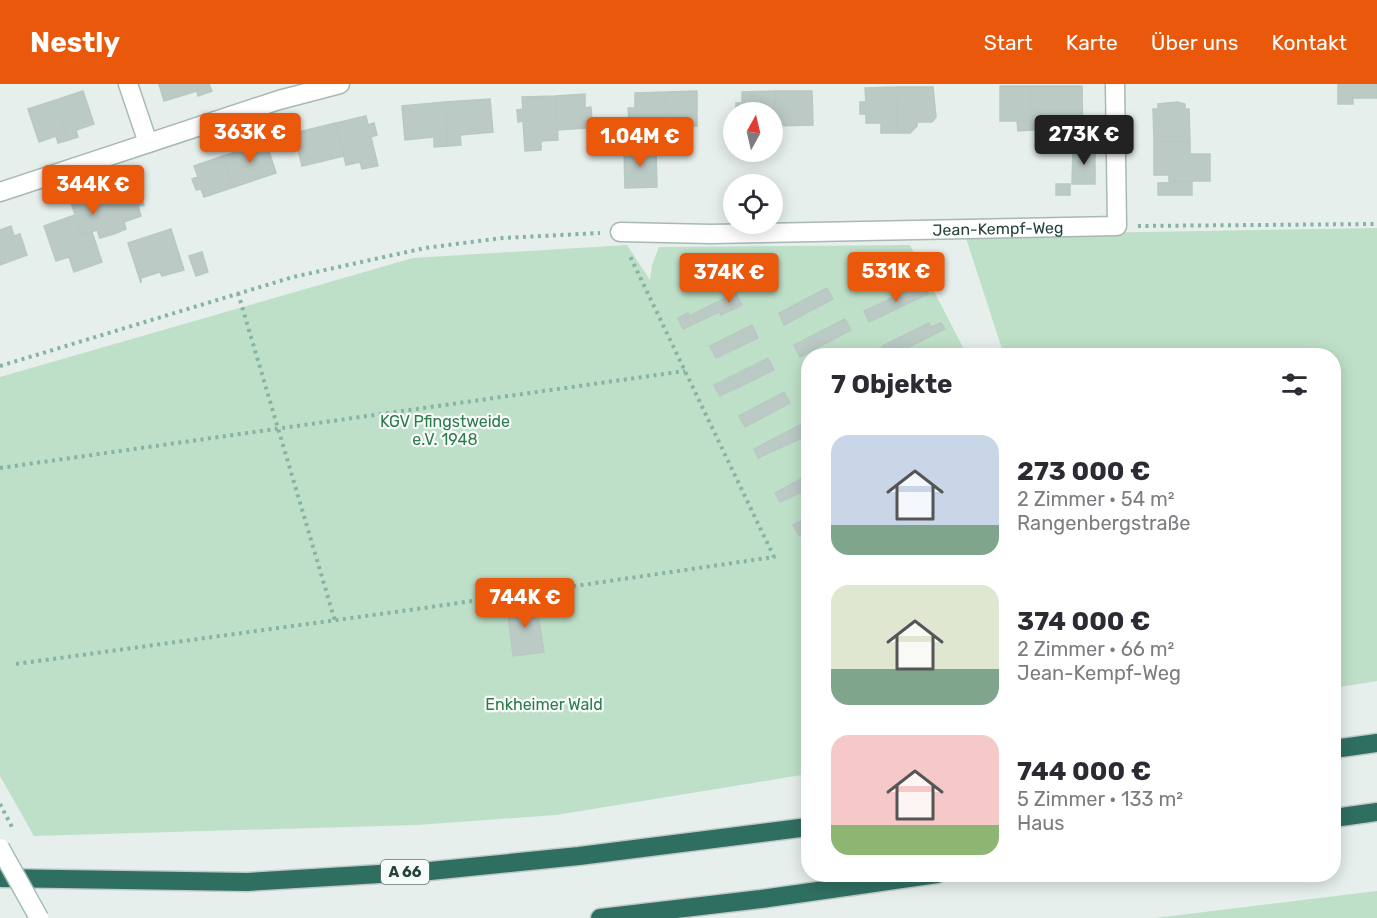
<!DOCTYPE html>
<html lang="de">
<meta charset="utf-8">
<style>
body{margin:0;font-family:Rubik,sans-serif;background:#f2f2f3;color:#2b2b33;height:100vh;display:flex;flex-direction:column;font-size:22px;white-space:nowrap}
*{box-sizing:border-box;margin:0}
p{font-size:20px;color:#7c7c81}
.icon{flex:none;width:33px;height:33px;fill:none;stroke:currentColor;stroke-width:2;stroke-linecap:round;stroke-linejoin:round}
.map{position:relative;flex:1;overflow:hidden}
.panel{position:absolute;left:801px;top:264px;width:540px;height:534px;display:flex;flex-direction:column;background:#fff;border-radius:24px;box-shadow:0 3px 15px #0003}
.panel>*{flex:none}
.needle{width:39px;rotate:8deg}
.buttons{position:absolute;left:723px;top:18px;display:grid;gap:12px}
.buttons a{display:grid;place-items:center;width:60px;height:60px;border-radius:50%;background:#fff;box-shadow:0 3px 15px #0003;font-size:30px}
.price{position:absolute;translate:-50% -51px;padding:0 14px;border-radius:6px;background:#ea580c;color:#fff;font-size:20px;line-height:39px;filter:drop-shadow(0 2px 3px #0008)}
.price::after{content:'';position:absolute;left:50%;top:36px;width:18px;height:14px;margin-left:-9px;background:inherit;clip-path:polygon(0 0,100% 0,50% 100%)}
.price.on{background:#222;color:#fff}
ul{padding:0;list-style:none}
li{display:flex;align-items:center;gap:18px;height:150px;padding:0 30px}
li span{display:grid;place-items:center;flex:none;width:168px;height:120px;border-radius:18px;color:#555}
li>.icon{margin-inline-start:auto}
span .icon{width:72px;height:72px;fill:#fffc;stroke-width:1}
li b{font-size:26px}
h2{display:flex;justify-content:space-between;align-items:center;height:72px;padding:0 30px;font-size:26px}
header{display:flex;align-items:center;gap:36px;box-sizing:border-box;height:84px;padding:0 30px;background:#ea580c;color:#fff}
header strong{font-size:28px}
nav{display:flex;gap:33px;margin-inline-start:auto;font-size:21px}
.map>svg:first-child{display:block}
.green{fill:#bfe0c8}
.building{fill:#bbcac4;stroke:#b8c9c2;stroke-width:1.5}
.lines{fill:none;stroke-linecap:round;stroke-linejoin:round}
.minor-casing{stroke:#a8b8b2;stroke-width:21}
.motorway-casing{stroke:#c2cac8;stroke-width:21}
.path{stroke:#86b3a5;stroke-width:4;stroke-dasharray:3 4.5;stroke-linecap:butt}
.minor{stroke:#fff;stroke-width:18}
.motorway{stroke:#2f6f62;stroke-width:18}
.secondary-bridge-casing{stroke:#a4bbb3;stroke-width:21;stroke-linecap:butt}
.secondary-bridge{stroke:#fff;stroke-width:18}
.labels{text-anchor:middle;stroke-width:4.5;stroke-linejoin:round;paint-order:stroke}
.shield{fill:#f7fbf9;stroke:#637a73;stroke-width:1.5}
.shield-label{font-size:15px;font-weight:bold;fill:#24423a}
.street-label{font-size:16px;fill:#24423a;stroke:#f7fbf9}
.park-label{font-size:16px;fill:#2d7a4b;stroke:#f7fbf9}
</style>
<header>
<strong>Nestly</strong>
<nav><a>Start</a><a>Karte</a><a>Über uns</a><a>Kontakt</a></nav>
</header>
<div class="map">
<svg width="1377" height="834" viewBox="0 0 1377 834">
<rect width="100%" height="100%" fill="#e6efeb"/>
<path class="green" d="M 1377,144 L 1377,597 L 1334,604 L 1334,272 L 1004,271 L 965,151 Z
M 627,161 L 650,196 L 652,181 L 659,163 L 910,161 L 967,271 L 808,272 L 808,690 L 556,731 L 417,741 L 34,752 L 0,692 L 0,293 L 413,174 Z
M 1377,807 L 1377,834 L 1155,834 Z"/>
<path class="building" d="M 159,0 L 209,0 L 212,7 L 198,12 L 197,7 L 164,17 Z
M 1338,0 L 1377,0 L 1377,14 L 1353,14 L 1353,20 L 1338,20 Z
M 1000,2 L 1030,2 L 1031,37 L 1000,37 Z
M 1030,2 L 1082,2 L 1083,57 L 1045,57 L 1045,46 L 1031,46 Z
M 896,3 L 897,49 L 881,49 L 881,39 L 866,39 L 866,30 L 860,30 L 860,18 L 866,18 L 865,4 Z
M 896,3 L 933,3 L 936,33 L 932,38 L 917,38 L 917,42 L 910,49 L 897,49 Z
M 83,7 L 94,40 L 76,46 L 78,53 L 69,56 L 56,16 Z
M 697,7 L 697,42 L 667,43 L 666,8 Z
M 775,7 L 775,42 L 772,42 L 772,28 L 736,28 L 736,19 L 742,19 L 742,8 Z
M 775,7 L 812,7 L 813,41 L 775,42 Z
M 666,8 L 667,43 L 635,43 L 635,36 L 629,36 L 628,24 L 635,24 L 635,9 Z
M 585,10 L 585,24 L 591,23 L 592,36 L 586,36 L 586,44 L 558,46 L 556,12 Z
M 556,12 L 558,56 L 541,57 L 541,66 L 525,67 L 523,37 L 518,38 L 517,26 L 523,25 L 522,13 Z
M 490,15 L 493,48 L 460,51 L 461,61 L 448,62 L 445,18 Z
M 56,16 L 69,56 L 58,59 L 56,52 L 39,58 L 28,25 Z
M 445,18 L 448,62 L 434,63 L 434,53 L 405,56 L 402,22 Z
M 1177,18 L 1185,20 L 1185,25 L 1189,25 L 1190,57 L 1154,57 L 1153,25 L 1158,25 L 1158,20 Z
M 366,32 L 368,41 L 374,39 L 377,51 L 371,53 L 378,82 L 362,85 L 360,78 L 346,81 L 336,39 Z
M 1017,37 L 1031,37 L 1031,46 L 1018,47 Z
M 336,39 L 344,72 L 302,82 L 294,49 Z
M 1154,57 L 1190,57 L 1190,70 L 1210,70 L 1210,97 L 1169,97 L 1169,91 L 1154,91 Z
M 266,58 L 276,89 L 234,103 L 223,72 Z
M 1073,63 L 1095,63 L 1095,100 L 1072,100 Z
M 624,65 L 656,65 L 657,103 L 625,104 Z
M 223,72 L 234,103 L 204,113 L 201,105 L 196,106 L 192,95 L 198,93 L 194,82 Z
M 1192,98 L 1192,111 L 1158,111 L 1158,99 Z
M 130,99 L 134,110 L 140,109 L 144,121 L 138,122 L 141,132 L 124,138 L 126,145 L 114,150 L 100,109 Z
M 1056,100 L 1070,100 L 1070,111 L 1056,111 Z
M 100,109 L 114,150 L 100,154 L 97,146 L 82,151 L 71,119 Z
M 75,131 L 82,151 L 92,148 L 102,178 L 74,188 L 69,173 L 56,177 L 44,142 Z
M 11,142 L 14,152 L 20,150 L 27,171 L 0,181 L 0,146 Z
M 171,145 L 184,186 L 162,192 L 160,188 L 141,194 L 141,199 L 128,159 Z
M 202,168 L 208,188 L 196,192 L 189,172 Z
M 923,200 L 928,210 L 869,238 L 864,227 Z
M 827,204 L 833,215 L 784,241 L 779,229 Z
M 736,209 L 742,221 L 721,231 L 715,219 Z
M 715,219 L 719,228 L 683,245 L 678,234 L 688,229 L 689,232 Z
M 845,235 L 851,246 L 800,273 L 794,261 Z
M 929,239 L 931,243 L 941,239 L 945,245 L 891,272 L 886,272 L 882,262 Z
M 752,241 L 758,254 L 716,274 L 710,262 Z
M 768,274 L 774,286 L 720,312 L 714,301 Z
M 784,308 L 790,319 L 745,343 L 739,332 Z
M 800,341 L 806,352 L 758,374 L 754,365 Z
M 808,391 L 808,405 L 780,418 L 775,409 Z
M 808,433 L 808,446 L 799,451 L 793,441 Z
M 536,518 L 544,568 L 513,572 L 507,522 Z"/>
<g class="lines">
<defs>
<g id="minor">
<path d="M 128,0 L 148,59"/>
<path d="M 0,108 L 279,16 L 340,0"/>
<path id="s1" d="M 620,148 L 711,150 L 1117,142 L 1115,0"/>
</g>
<path id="motorway" d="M 1334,665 L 1377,659
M 1334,734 L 1377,728
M 0,794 L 247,798 L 430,787 L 579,772 L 808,743
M 600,834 L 761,815 L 937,790"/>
</defs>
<use href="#minor" class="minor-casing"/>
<use href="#motorway" class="motorway-casing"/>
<path class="path" d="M 1138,142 L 1377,140
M 238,209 L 335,537
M 0,282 L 293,193 L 425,164 L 502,154 L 600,149
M 0,384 L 685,287
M 16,580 L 424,524 L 774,473 L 629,170
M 0,720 L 12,743"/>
<use href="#minor" class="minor"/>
<use href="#motorway" class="motorway"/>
<defs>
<path id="secondary-bridge" d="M 0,764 L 39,834"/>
</defs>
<use href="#secondary-bridge" class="secondary-bridge-casing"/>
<use href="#secondary-bridge" class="secondary-bridge"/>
</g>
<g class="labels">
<rect class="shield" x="381" y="776" width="48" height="24" rx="4.5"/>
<g class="shield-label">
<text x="405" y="793">A 66</text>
</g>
<g class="street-label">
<text dy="6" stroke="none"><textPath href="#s1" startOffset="378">Jean-Kempf-Weg</textPath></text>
</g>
<g class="park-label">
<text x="445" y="343">KGV Pfingstweide<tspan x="445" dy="18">e.V. 1948</tspan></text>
<text x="544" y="626">Enkheimer Wald</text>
</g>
</g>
</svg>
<div class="buttons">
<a><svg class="needle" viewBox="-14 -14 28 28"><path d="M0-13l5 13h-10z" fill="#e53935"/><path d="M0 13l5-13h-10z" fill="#7c7c81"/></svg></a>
<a><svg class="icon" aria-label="locate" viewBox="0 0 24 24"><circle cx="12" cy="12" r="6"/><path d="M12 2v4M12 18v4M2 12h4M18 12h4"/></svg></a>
</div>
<b class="price" style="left:250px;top:80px">363K €</b>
<b class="price on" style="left:1084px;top:82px">273K €</b>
<b class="price" style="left:640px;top:84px">1.04M €</b>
<b class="price" style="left:93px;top:132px">344K €</b>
<b class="price" style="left:896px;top:219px">531K €</b>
<b class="price" style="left:729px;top:220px">374K €</b>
<b class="price" style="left:525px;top:545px">744K €</b>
<section class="panel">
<h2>7 Objekte<svg class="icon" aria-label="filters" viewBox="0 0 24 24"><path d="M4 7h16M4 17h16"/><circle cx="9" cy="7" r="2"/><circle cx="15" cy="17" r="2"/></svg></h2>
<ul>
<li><span style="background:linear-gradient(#c9d6e8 75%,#7fa58c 0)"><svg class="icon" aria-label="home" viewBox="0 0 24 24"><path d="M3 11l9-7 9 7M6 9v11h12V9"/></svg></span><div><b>273 000 €</b><p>2 Zimmer · 54 m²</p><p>Rangenbergstraße</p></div></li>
<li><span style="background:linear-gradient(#dfe7d0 70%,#7fa58c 0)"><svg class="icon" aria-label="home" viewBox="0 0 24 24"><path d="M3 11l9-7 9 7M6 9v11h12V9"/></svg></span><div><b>374 000 €</b><p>2 Zimmer · 66 m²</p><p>Jean-Kempf-Weg</p></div></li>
<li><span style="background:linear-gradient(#f6c9c9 75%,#8fb573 0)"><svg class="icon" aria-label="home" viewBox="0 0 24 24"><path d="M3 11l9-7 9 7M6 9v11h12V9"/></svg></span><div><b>744 000 €</b><p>5 Zimmer · 133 m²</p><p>Haus</p></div></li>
</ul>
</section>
</div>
